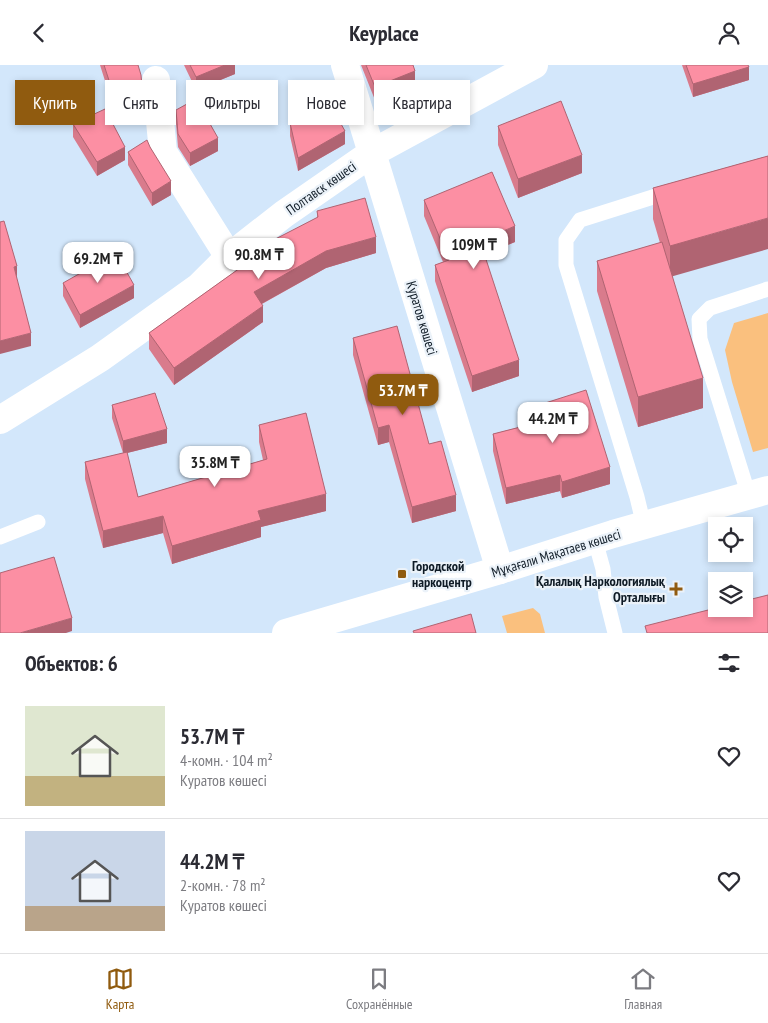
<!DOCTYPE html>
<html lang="ru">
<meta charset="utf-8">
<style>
body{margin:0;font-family:"PT Sans Narrow",sans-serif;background:#f2f2f3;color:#2b2b33;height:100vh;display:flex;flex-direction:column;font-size:19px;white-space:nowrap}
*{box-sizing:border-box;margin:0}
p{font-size:16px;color:#7c7c81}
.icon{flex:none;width:28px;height:28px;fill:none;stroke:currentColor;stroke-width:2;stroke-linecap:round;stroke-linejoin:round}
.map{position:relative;height:568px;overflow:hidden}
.details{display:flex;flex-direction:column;background:#fff;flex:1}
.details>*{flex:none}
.guide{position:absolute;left:15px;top:15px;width:500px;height:45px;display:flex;gap:10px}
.buttons{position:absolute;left:708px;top:452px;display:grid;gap:10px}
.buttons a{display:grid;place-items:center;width:45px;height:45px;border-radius:0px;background:#fff;box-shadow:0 2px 8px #0003;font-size:25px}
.price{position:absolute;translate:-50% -42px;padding:0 11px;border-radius:10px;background:#fff;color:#222;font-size:16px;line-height:32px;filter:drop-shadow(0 1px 2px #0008)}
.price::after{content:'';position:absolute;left:50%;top:30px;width:15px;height:11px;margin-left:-8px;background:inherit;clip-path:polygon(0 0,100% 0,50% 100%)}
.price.current{background:#905b0f;color:#fff}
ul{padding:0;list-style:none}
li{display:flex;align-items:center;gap:15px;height:125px;padding:0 25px}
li+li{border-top:1px solid #e1e1e2}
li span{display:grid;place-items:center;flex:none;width:140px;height:100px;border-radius:0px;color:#555}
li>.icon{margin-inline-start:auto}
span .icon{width:60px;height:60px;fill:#fffc;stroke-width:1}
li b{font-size:21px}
h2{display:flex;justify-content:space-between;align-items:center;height:60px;padding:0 25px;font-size:21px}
.chip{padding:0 18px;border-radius:0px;background:#fff;box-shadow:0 2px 8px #0003;font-size:18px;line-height:45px}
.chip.current{background:#905b0f;color:#fff}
header{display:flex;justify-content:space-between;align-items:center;height:65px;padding:0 25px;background:#fff;font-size:22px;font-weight:800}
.menu{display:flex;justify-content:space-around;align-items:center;height:70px;border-top:1px solid #e1e1e2;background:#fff;font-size:14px;color:#7c7c81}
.menu a{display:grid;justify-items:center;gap:2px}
.menu .current{color:#905b0f}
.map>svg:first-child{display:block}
.green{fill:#fac07e}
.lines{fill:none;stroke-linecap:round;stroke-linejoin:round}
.service{stroke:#fff;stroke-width:15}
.minor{stroke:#fff;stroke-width:28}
.tertiary{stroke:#fff;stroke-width:28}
.wall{fill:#d97b8c}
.shaded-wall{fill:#b06472}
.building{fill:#fc8fa3;stroke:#b06472}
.poi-dot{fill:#905b0f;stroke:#ebf2f9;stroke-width:2}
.labels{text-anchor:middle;stroke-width:4.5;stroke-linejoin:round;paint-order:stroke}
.street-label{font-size:14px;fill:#0f1b26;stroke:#ebf2f9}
.poi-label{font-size:14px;font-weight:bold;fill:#0f1b26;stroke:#ebf2f9;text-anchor:start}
</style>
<header><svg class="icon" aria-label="back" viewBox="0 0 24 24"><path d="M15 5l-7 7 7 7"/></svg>Keyplace<svg class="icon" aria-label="person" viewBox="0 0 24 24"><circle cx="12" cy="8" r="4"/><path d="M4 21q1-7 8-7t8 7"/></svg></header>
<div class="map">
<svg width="768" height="568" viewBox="0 0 768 568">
<rect width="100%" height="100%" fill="#d3e7fb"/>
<path class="green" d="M 768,248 L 768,383 L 753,387 L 732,317 L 725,285 L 734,258 Z
M 533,543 L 540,549 L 545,568 L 507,568 L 502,551 Z"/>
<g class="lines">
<path class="service" d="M 749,431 L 700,274 L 699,254 L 710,243 L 768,224
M 644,461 L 637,432 L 566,200 L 566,175 L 580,155 L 672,126
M 0,472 L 38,457
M 595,475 L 603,504 L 606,532 L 615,568"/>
<path class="minor" d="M 345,0 L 500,505
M 156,15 L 163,87 L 229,192
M 0,355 L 100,293 L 199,222 L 229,192 L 284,149 L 372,88 L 534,0"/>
<path class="tertiary" d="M 286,568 L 500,505 L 613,469 L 768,425"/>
</g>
<path class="wall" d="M 100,0 L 138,0 L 143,46 L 117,54 Z
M 184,0 L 235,0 L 235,9 L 196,25 Z
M 361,0 L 413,0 L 415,20 L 375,35 Z
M 682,0 L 748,0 L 749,15 L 693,32 Z
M 176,45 L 218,86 L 190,101 L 178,82 L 176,59 Z
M 290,58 L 345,79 L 298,106 L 290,71 Z
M 73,59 L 125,95 L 97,111 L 73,72 Z
M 498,61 L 582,108 L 518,133 L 498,80 Z
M 150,82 L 171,130 L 152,141 L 128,100 L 128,87 Z
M 768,91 L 672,211 L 703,343 L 638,362 L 597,226 L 597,196 L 660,178 L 653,154 L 653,123 Z
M 424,135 L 515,177 L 484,190 L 519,311 L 472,327 L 435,216 L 435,200 L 443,197 L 424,151 Z
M 317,146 L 376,188 L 326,203 L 262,239 L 263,257 L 174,320 L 149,284 L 149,268 L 258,190 L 258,183 L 317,153 Z
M 63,218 L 134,233 L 80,263 L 63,231 Z
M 353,273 L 429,379 L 456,446 L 412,458 L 389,377 L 378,380 L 353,290 Z
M 112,340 L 167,378 L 127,388 L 138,432 L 263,395 L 259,377 L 259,360 L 326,446 L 261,462 L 261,472 L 172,499 L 163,468 L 103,483 L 85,414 L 85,397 L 123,388 L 112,353 Z
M 539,340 L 610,419 L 562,433 L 560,426 L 506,439 L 493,386 L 493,369 L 539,357 Z"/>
<path class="shaded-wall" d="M 225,0 L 235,0 L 235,9 L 196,25 L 196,12 Z
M 749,2 L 749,15 L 693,32 L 693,19 Z
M 415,6 L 415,20 L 375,35 L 375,22 Z
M 143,32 L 143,46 L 117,54 L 117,40 Z
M 345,66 L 345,79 L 298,106 L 298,93 Z
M 218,73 L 218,86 L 190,101 L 190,88 Z
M 125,82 L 125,95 L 97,111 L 97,97 Z
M 582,90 L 582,108 L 518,133 L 518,114 Z
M 171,116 L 171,130 L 152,141 L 152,128 Z
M 768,153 L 768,184 L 670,212 L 670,181 Z
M 515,161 L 515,177 L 480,191 L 480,176 Z
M 376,172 L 376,188 L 326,203 L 254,243 L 254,227 L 326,186 Z
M 17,201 L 17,214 L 14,202 Z
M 134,220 L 134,233 L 80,263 L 80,250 Z
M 263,241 L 263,257 L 174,320 L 174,303 Z
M 31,268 L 31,281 L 0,289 L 0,276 Z
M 519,295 L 519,311 L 472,327 L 472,311 Z
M 703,313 L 703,343 L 638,362 L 638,332 Z
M 389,360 L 389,377 L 378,380 L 378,363 Z
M 167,364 L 167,378 L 123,389 L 123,376 Z
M 610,402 L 610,419 L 562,433 L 562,417 Z
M 560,410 L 560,426 L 506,439 L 506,423 Z
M 326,429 L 326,446 L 261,462 L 261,472 L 172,499 L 172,481 L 258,446 Z
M 456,430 L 456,446 L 412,458 L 412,442 Z
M 163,451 L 163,468 L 103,483 L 103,466 Z
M 72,553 L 72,566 L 66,568 L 20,568 Z"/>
<path class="building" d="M 104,0 L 138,0 L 141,10 L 143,32 L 117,40 Z
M 190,0 L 225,0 L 196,12 Z
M 366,0 L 413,0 L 415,6 L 375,22 Z
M 686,0 L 748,0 L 749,2 L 693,19 Z
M 196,34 L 218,73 L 190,88 L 178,69 L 176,45 Z
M 328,36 L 345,66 L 298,93 L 290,58 Z
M 561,36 L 582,90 L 518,114 L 498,61 Z
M 105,44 L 125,82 L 97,97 L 73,59 Z
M 147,75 L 150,82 L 171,116 L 152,128 L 128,87 Z
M 768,91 L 768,153 L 670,181 L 653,123 Z
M 492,107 L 515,161 L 480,176 L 519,295 L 472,311 L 435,200 L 449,195 L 424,135 Z
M 365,133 L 376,172 L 326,186 L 254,227 L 263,241 L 174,303 L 149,268 L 261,188 L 258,183 L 318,152 L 317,146 Z
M 4,156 L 17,201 L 14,202 L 31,268 L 0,276 L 0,157 Z
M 662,177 L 703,313 L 638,332 L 597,196 Z
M 116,188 L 134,220 L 80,250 L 63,218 Z
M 397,261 L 429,379 L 441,376 L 456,430 L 412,442 L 389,360 L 378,363 L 353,273 Z
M 586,325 L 610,402 L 562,417 L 560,410 L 506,423 L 493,369 L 544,356 L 539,340 Z
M 155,328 L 167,364 L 123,376 L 112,340 Z
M 306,348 L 326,429 L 258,446 L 261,455 L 172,481 L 163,451 L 103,466 L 85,397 L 127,387 L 138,432 L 267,394 L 259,360 Z
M 54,492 L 72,553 L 20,568 L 0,568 L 0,508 Z
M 768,530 L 768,568 L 647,568 L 645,561 L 716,543 L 716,544 L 744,544 L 744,536 Z
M 471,549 L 476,568 L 414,568 L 413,566 Z"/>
<g class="poi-dot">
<rect x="397" y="504" width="10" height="10" rx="2.5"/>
<path d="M673.5 516.5h5v5h5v5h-5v5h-5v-5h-5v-5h5z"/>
</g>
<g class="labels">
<g class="street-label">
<text transform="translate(321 123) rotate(-35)" y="5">Полтавск көшесі</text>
<text transform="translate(422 253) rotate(73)" y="5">Куратов көшесі</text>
<text transform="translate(556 488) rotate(-17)" y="5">Мұқағали Мақатаев көшесі</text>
</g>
<g class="poi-label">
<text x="412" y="506">Городской<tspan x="412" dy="16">наркоцентр</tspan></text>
<text x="665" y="521" text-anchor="end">Қалалық Наркологиялық<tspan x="665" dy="16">Орталығы</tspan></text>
</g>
</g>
</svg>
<div class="buttons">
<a><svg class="icon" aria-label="locate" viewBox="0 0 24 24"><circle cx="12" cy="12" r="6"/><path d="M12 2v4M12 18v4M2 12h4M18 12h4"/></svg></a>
<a><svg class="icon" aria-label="layers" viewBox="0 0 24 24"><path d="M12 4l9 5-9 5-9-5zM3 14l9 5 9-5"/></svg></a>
</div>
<b class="price" style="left:474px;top:205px">109M ₸</b>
<b class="price" style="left:259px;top:215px">90.8M ₸</b>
<b class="price" style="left:98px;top:219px">69.2M ₸</b>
<b class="price current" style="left:403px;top:351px">53.7M ₸</b>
<b class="price" style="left:553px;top:379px">44.2M ₸</b>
<b class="price" style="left:215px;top:423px">35.8M ₸</b>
<div class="guide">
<a class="chip current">Купить</a>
<a class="chip">Снять</a>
<a class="chip">Фильтры</a>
<a class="chip">Новое</a>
<a class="chip">Квартира</a>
</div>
</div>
<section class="details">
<h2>Объектов: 6<svg class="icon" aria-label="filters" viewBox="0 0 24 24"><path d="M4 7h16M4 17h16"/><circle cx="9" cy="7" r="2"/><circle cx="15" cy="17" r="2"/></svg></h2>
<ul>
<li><span style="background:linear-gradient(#dfe7d0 70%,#c2b280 0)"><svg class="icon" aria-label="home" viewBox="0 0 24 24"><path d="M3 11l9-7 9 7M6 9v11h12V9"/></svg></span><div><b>53.7M ₸</b><p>4-комн. · 104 m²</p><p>Куратов көшесі</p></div><svg class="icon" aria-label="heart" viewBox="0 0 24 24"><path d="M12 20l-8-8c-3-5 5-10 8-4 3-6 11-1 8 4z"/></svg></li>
<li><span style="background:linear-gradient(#c9d6e8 75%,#b9a48a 0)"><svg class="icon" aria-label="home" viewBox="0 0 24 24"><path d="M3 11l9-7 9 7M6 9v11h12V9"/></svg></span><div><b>44.2M ₸</b><p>2-комн. · 78 m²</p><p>Куратов көшесі</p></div><svg class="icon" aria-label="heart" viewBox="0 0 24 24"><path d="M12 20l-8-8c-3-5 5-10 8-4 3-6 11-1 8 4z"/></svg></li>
</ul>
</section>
<nav class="menu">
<a class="current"><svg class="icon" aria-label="map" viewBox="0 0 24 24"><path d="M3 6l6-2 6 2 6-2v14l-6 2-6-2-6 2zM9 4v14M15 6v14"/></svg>Карта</a>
<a><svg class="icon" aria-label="saved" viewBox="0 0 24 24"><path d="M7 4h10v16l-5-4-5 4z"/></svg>Сохранённые</a>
<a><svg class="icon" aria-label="home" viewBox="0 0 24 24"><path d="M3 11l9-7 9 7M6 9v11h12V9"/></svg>Главная</a>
</nav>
